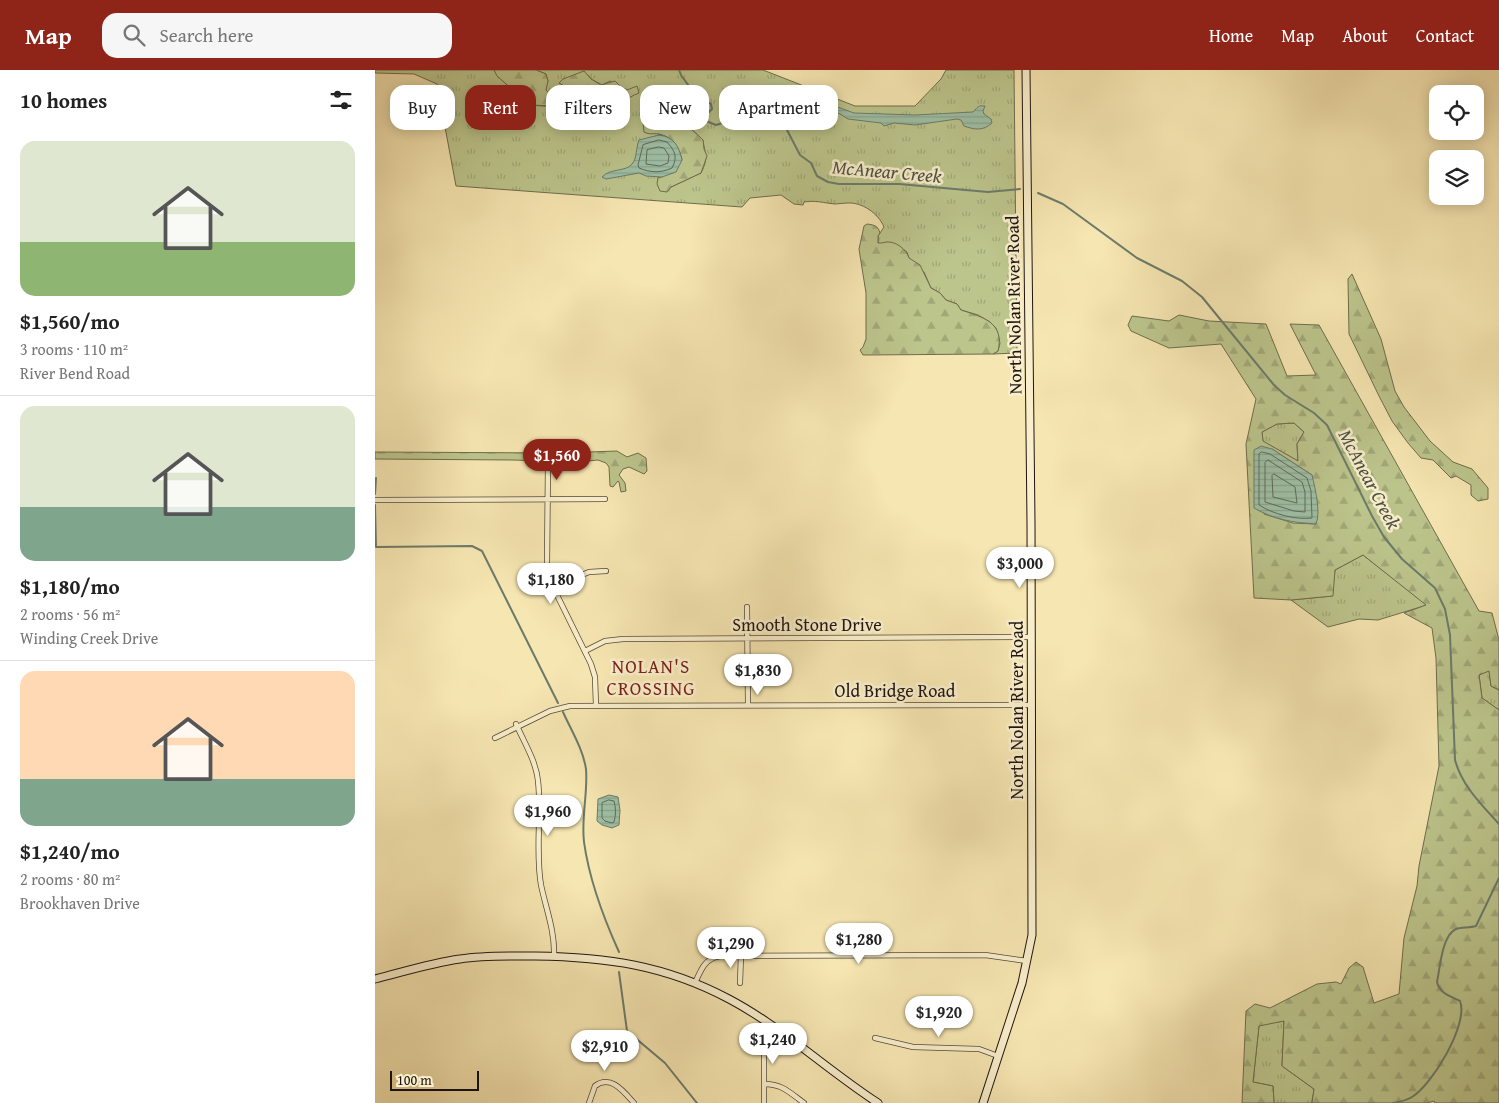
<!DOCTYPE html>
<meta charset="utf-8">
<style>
body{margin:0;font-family:"Gentium Book Plus",serif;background:#f6f6f6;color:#222;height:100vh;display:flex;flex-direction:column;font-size:19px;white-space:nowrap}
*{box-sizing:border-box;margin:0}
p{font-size:16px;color:#767676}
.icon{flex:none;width:28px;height:28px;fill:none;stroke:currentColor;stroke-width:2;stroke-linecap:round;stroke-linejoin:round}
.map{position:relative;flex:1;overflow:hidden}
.panel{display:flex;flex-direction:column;background:#fff;width:375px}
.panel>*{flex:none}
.top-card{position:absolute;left:15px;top:15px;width:475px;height:45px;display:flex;gap:10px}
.fabs{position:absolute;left:1054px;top:15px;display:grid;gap:10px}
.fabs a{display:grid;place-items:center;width:55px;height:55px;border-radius:10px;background:#fff;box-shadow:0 2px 12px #0003;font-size:25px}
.scale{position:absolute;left:15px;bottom:12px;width:89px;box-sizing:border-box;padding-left:5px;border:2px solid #1f140f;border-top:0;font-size:14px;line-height:18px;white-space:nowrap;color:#1f140f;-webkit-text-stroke:4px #f9efcc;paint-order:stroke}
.price{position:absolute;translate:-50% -42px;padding:0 11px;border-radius:18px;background:#fff;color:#222;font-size:16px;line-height:32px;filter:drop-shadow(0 1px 2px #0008)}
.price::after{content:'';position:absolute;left:50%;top:30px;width:15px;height:11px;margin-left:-8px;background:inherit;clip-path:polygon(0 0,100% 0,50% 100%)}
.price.on{background:#8f2418;color:#fff}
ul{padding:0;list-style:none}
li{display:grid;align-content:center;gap:10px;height:265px;padding:0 20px}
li+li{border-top:1px solid #e0e0e0}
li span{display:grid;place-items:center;height:155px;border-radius:15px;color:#555}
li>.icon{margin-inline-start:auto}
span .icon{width:90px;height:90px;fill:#fffc;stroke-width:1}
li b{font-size:21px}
h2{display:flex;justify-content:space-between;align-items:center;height:60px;padding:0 20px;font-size:21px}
.tag{padding:0 18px;border-radius:15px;background:#fff;box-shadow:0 2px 12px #0003;font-size:18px;line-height:45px}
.tag.on{background:#8f2418;color:#fff}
header{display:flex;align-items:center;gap:30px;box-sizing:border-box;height:70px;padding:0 25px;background:#8f2418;color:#fff}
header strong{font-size:24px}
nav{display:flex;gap:28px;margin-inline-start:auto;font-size:18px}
.search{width:350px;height:45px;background:#f6f6f6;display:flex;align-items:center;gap:12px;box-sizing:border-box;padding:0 18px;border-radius:15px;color:#767676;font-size:19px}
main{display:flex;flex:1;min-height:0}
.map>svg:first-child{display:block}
.grass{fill:url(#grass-tufts);stroke:#6e6c4e;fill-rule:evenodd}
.forest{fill:url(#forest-firs);stroke:#6e6c4e;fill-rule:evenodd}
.water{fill:url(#water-rules);stroke:#6b7b6a}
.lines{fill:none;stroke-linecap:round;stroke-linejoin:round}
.shore{stroke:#5e6a5a;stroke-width:1}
.stream{stroke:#6b7b6a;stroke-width:2}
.minor-casing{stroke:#554838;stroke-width:6}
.secondary-casing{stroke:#1f140f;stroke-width:9}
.minor{stroke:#f9efcc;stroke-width:4.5}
.secondary{stroke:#f9efcc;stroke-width:7}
.labels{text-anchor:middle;stroke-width:5;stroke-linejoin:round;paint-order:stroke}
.street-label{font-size:18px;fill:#1f140f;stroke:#f9efcc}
.water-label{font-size:19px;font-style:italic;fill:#4b5044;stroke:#f9efcc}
.neighbourhood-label{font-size:19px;letter-spacing:1px;fill:#7a1f14;stroke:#f9efcc}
</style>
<header>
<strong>Map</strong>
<div class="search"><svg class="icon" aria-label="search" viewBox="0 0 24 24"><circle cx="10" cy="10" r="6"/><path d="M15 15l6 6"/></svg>Search here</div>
<nav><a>Home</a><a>Map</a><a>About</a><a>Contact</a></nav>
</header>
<main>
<section class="panel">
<h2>10 homes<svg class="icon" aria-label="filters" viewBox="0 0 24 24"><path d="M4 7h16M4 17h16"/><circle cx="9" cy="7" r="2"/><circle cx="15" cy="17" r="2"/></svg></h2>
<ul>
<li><span style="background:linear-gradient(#dfe7d0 65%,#8fb573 0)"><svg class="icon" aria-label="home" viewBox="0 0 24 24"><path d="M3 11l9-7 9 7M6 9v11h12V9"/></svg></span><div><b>$1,560/mo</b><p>3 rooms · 110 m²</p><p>River Bend Road</p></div></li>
<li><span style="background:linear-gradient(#dfe7d0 65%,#7fa58c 0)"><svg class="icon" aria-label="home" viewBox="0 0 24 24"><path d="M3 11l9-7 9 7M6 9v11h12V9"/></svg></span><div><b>$1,180/mo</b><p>2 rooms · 56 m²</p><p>Winding Creek Drive</p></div></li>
<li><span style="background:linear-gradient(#ffd9b3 70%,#7fa58c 0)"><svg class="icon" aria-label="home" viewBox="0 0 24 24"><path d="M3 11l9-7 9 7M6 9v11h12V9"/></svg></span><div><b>$1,240/mo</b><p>2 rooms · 80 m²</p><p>Brookhaven Drive</p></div></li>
</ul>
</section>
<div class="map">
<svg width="1124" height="1033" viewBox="0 0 1124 1033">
<defs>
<pattern id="grass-tufts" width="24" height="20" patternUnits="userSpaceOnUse" patternTransform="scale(1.25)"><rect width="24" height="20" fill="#bcc58c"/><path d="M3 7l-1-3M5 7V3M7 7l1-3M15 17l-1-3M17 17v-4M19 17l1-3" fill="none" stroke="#a1a878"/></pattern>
<pattern id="forest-firs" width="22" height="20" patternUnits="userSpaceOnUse" patternTransform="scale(1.25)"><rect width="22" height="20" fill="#bcc58c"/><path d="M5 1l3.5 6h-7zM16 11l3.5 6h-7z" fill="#a1a878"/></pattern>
<pattern id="water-rules" width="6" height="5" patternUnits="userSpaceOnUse" patternTransform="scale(1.25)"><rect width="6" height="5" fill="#9ec0a6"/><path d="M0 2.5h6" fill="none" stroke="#88a48e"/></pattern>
</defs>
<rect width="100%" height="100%" fill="#f6e6b1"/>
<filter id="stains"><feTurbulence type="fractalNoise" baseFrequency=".004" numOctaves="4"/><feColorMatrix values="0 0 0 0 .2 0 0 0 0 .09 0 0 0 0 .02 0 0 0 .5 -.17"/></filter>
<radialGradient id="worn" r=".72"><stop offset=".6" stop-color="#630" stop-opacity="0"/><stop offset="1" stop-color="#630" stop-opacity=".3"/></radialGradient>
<path class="grass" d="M 0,0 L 119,0 C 124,9 131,13 138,20 C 139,22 140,25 142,27 C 152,37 166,36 179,36 L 170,20 L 173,11 L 171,4 L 161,0 L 388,0 L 480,36 L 540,36 L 566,9 L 571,0 L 639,0 L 642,283 L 618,284 L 623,281 L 625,273 L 621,258 L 615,252 L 603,245 L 586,240 L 582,234 L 571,230 L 565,223 L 556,218 L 549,202 L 534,188 L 532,182 L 525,177 L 515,173 L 505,174 L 503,172 L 503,166 L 509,157 C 503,143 487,132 472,133 C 468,133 464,134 460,134 C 449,133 440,130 429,132 L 428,135 L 419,134 L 406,125 L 375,128 L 367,137 L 81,116 L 62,14 L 39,4 L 0,3 ZM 213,5 L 216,9 L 227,15 L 235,11 L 252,20 L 253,30 L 245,32 L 245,39 L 226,46 L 209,38 L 211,28 L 184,13 L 188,9 ZM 315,58 L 328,70 C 330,86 334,87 326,103 L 296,117 L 293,66 L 283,64 Z
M 919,353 L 929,362 L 922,374 L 923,391 L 887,371 L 887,362 L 902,354 Z
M 988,485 L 1052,535 L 1003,550 L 984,549 L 953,557 L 916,530 L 957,526 L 960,500 Z
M 1114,600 L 1116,616 L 1124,620 L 1124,640 L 1107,628 L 1104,605 Z
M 909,951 L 907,996 L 939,1019 L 937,1033 L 899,1033 L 898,1016 L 878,1012 L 884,955 Z"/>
<path class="forest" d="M 119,0 L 161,0 L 171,4 L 173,11 L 171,20 L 179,28 L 179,36 L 154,35 L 143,28 L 139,21 L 122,6 Z
M 209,1 L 216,9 L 226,15 L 240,11 L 245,16 L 252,20 L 262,16 L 264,23 C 257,25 253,30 245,32 L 245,39 L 226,46 L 213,45 L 209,38 L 211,28 L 184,13 L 188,9 Z
M 289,44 C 305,50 316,58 328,70 L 329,79 L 332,86 L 326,103 L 296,117 L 292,122 L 285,121 L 282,114 L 283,107 L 287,107 L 307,90 C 304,77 298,67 284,64 C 278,63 275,65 269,62 L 268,52 L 271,46 Z
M 492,154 C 500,155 503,156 505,163 L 503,166 L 503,173 C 506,173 508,173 511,172 C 521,171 531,179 534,188 L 545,195 L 556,218 L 565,223 L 571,230 L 582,234 L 586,240 C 607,247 630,252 623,281 L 618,284 L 488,285 L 485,280 L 488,277 L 491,269 L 491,223 L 484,179 L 489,156 Z
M 977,204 L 1006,269 L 1020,321 L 1029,337 L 1055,371 L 1078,392 L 1097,399 L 1113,418 L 1113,429 L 1103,431 L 1096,425 L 1096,415 L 1081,406 L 1076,408 L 1058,390 L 1046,388 L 1033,373 L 1017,351 L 1004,326 L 974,264 L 973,209 Z
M 804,245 L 834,251 L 891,254 L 912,306 L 941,305 L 915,254 L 944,255 L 1104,541 L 1117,543 L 1124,570 L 1124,620 L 1116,616 L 1114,601 L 1104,605 L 1107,628 L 1124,640 L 1124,1033 L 1060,1033 L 1059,1031 L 1052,1033 L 937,1033 L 939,1019 L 907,996 L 909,951 L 884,956 L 878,1012 L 898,1016 L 899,1033 L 867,1033 L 871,941 L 880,934 L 895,938 L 942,914 L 961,912 L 966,914 L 974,898 L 981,892 L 988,897 L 999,933 L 1024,924 L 1029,868 L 1042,816 L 1044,796 L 1064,696 L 1061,588 L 1057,558 L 1029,543 L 1051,535 L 988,485 L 960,500 L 958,526 L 916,530 L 879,528 L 871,374 L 881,329 L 846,274 L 794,278 L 756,261 L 753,255 L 757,246 L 794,251 ZM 919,353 L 929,362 L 922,374 L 923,391 L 888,371 L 887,362 L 902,354 ZM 897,379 L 937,405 L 941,454 L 918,453 L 889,444 Z
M 182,381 L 185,383 L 242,381 L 252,387 L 263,383 L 271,388 L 272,401 L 269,404 L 254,397 L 248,399 L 244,405 L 250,413 L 251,421 L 246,422 L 244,412 L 243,411 L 238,417 L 235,416 L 234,397 L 231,393 L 223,390 L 202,392 L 137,390 L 0,389 L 0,382 L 177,383 Z"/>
<path class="water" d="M 435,27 L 479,43 L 540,45 L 598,42 C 603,37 603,35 610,36 L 608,41 L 609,44 L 616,49 L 617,53 C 608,61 600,60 589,56 L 586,50 L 582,49 L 540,55 L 519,53 L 509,56 L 506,53 L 473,49 L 465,44 L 433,31 Z
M 284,65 C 299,67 304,76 307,90 L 301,102 L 287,107 L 271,106 L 264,103 L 231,109 L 227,107 C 235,98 251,102 257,94 C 262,89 261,77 264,70 Z
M 886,376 L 897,379 L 937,405 C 940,418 946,442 941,454 C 919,453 898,449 879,438 L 879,380 Z
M 234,725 L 243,727 L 245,740 L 244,755 L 237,758 L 227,755 L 222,751 L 223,729 Z"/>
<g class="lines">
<path class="shore" d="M 284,70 L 292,72 C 300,81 303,87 297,98 C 286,103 276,103 264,98 L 263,95 L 268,75 Z
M 284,77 L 289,78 L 294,86 L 293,93 L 285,96 L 271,94 L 272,80 Z
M 887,382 L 895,384 L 932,408 L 936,421 L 937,448 C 920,450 898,444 884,435 L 884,384 Z
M 893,390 L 927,412 L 930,422 L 930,442 L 919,441 L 890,432 L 890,393 Z
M 899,404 L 920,417 L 922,433 L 898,427 L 897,406 Z
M 234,730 L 239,731 C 241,738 241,745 239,752 L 237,753 L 230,751 L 227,748 L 227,733 Z"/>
<path class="stream" d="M 304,0 L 306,5 L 326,33 L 329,34 L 333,32 L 336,34 L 337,39 L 330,46 L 331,51 L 341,55 L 354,51 L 358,44 L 365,43 L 376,43 L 403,51 L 411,58 L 425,85 L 436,93 L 442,106 L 453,112 L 464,114 L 524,114 L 613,122 L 645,119
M 663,123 L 688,134 L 762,188 L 807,211 L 827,227 L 899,315 L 910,325 L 939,343 L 952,355 L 997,446 L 1009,467 L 1027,489 L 1060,518 L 1070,539 L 1075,565 L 1080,690 C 1087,716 1106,734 1124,754
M 0,424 L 1,408
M 0,435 L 1,477 L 97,476 L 107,481 L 183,633
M 188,642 C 196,660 208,679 211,699 C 213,723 206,748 209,772 C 214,808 229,849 244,882
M 244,902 L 252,961 L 290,993 L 322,1033
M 1018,1033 C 1024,1032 1032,1030 1037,1027 C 1057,1015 1094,954 1085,931 C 1075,926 1065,924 1062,912 C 1065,898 1067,865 1081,859 C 1086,857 1094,858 1101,856 L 1124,808"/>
<defs>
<path id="minor" d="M 173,392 L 172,495 L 178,517 L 216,594 L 220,607 L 221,636
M 0,430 L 230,429
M 178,517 L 214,502 L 231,501
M 372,537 L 373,635
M 210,581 L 230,571 L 248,569 L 656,567
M 141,654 C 149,672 161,691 163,711 C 167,745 160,780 166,815 C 171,839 180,861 179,886
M 120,668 L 175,641 L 195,636 L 656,635
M 320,913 C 326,900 329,889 345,886 L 610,885 L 652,891
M 365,913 L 366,885
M 500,968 L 538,977 L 604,979 L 623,986
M 389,1014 C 407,1014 414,1022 429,1033
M 214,1033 L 220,1016 C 236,1004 249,1022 259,1033
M 389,1033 L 389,963 L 393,953"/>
<path id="secondary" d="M 0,909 C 28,902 56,893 85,889 C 110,885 135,886 160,886 C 231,887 290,895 354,929 C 407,957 452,1000 503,1033
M 608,1033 L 647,913 L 657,865 L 656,453 L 651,0"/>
</defs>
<use href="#minor" class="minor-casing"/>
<use href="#secondary" class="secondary-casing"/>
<use href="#minor" class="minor"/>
<use href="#secondary" class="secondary"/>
</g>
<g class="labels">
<g class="street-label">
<text transform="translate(639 235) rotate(-91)" y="6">North Nolan River Road</text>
<text x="432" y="561">Smooth Stone Drive</text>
<text x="520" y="627">Old Bridge Road</text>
<text transform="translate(642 640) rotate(-90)" y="6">North Nolan River Road</text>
</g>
<g class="water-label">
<text transform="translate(512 101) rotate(5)" y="7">McAnear Creek</text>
<text transform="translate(995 409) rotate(62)" y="7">McAnear Creek</text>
</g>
<g class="neighbourhood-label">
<text x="276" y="603">NOLAN'S<tspan x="276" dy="22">CROSSING</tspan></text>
</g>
</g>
<rect width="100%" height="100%" filter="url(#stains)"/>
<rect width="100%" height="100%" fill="url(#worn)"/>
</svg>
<div class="fabs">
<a><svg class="icon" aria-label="locate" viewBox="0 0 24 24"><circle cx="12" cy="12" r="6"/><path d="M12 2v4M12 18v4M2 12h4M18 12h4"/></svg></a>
<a><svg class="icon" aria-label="layers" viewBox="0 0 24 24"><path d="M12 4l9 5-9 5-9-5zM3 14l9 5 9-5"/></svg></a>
</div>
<div class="scale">100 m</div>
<b class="price on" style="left:182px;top:411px">$1,560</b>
<b class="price" style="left:645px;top:519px">$3,000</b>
<b class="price" style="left:176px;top:535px">$1,180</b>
<b class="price" style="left:383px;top:626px">$1,830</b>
<b class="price" style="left:173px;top:767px">$1,960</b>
<b class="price" style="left:484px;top:895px">$1,280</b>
<b class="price" style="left:356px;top:899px">$1,290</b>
<b class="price" style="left:564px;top:968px">$1,920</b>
<b class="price" style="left:398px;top:995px">$1,240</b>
<b class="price" style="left:230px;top:1002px">$2,910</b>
<div class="top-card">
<a class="tag">Buy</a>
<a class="tag on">Rent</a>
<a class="tag">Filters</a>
<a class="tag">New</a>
<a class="tag">Apartment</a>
</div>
</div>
</main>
